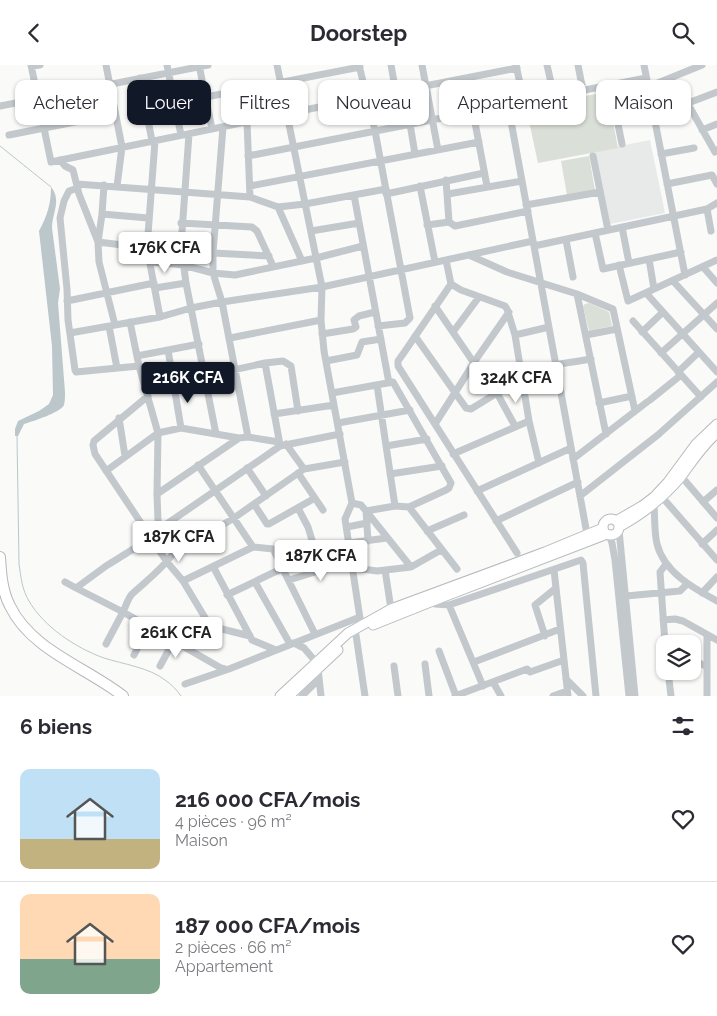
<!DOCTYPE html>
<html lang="fr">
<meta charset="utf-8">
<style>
body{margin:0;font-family:Raleway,sans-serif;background:#f7f7f7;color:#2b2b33;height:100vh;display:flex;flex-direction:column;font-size:19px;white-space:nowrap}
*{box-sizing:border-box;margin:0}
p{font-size:16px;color:#7c7c81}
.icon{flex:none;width:28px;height:28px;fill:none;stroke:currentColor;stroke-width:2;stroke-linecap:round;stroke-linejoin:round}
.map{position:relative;height:631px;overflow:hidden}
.drawer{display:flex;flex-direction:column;background:#fff;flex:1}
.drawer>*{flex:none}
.banner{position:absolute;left:15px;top:15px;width:688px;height:45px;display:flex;gap:10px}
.tools{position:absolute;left:656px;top:570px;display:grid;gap:10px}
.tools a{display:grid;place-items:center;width:45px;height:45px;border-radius:10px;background:#fff;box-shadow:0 1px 4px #0004;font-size:25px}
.price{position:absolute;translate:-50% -42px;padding:0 11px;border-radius:5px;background:#fff;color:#222;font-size:16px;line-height:32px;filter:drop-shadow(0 1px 2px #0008)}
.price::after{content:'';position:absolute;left:50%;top:30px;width:15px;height:11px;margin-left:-8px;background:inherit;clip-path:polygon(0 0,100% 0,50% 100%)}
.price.current{background:#111827;color:#fff}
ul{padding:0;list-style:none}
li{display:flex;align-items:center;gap:15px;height:125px;padding:0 20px}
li+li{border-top:1px solid #e1e1e2}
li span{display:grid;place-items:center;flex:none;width:140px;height:100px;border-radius:10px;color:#555}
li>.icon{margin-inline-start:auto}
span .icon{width:60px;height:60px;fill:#fffc;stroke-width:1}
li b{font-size:21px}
h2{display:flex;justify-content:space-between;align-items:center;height:60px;padding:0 20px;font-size:21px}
.tag{padding:0 18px;border-radius:10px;background:#fff;box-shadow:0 1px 4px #0004;font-size:18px;line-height:45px}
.tag.current{background:#111827;color:#fff}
header{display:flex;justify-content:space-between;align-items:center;height:65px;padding:0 20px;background:#fff;font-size:22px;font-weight:700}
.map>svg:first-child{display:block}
.built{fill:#e8e9e9}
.park{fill:#dadfd7}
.water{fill:#bbc7cb}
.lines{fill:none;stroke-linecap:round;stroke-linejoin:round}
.stream{stroke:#bbc7cb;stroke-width:1}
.major-casing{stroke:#b5babe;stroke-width:11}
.highway-casing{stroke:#b4b9bd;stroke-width:12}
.minor{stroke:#c3c8cc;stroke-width:7}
.major{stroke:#fff;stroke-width:9}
.highway{stroke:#fff;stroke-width:10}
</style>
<header><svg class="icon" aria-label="back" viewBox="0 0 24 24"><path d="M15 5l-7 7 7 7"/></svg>Doorstep<svg class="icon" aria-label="search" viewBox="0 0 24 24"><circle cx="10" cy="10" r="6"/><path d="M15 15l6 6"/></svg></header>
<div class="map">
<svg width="717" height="631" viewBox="0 0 717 631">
<rect width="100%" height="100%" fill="#fafaf8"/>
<path class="built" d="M 650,75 L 665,148 L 610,159 L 595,86 Z"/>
<path class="park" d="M 607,27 L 618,83 L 538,98 L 526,42 Z
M 589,91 L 595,125 L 567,130 L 561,96 Z
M 589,238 L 609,247 L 612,261 L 589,266 L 583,241 L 585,239 Z"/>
<path class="water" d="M 51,122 C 62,135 52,148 52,163 L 60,224 L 58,238 L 65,327 C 65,331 65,336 64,340 C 60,348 33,356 24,359 L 18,371 L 15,371 L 15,364 L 18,356 L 39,346 L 49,339 L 53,330 L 52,281 L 39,166 C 47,151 51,139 51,122 Z"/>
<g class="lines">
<path class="stream" d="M 0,81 L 51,122
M 17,371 L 19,499 C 21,512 22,525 29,536 C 44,562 76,583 104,593 C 123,599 150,603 165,615 C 171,619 177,625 181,631"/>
<defs>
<path id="major" d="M603 462a8 8 0 1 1 16 0a8 8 0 1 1-16 0Z
M 616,456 L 642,441 L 654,432 L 668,417 L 696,379 L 717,359
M 619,462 C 643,449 662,434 680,413 C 692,397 702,381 717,368
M 373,560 L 433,536 L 607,469
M 280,631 L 348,568 L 391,544 L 545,487 L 603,463
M 289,631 L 338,585"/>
<path id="highway" d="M 0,492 C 1,508 2,526 10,541 C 31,585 86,602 123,631"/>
</defs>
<use href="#major" class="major-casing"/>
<use href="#highway" class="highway-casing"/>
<path class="minor" d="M 31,0 L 51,97 L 368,32
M 106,0 L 122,82 L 117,121
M 167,0 L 181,70
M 199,0 L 212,64
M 277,0 L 322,222 L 321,255 L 324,286 L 352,438 L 345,454 L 361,560
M 359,0 L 375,66 L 410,253 L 405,258 L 378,261
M 391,0 L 402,61
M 422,0 L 438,85
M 516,0 L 524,37
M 547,0 L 554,31
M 578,0 L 583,26
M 644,0 L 685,210
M 32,1 L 40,0
M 140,13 L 152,76
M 610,20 L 622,79
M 425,21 L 517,3
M 648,22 L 702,0
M 206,32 L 360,2
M 688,39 L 715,87 L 717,85
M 508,40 L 587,469
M 0,41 L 208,0
M 473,47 L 487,121
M 654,51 L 717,27
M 247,57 L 250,132
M 410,59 L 415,89
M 223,62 L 213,188 L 213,208 L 222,237 L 248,372
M 702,65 L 717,59
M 189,69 L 181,181 L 186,218 L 216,369
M 9,70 L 115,49
M 155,76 L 147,183 L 160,252
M 661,89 L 694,83
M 248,91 L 646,13
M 593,91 L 608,165
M 60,95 L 65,101 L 73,105 L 79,129 L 98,177 L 99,197 L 115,260
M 446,115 L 449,157
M 77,119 L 250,132 L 278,142 L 305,139 L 386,124
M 667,119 L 712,110 L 717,119
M 250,121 L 479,77
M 420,121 L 435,197
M 78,123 L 69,126 L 64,136 L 60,153 L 67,224 L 68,255 L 75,305 L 76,307 L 139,301
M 386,129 L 484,108
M 448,129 L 522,116
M 354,130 L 389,318
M 526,140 L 600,127
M 278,142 L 302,196
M 707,144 L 711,166
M 102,149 L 104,120
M 181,158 L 252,162 L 257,166 L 273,201
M 427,160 L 449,157 L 455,161 L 528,146
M 622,162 L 629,198
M 311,166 L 359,158
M 595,168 L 603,204 L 681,187
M 566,175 L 573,212
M 181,181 L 213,188 L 269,191
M 534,181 L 707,144 L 717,138
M 147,183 L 98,177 L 102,149 L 148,153
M 469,190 L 507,207 L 577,229 L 613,244 L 635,346
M 649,194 L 654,224
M 446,195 L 451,219 L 461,225 L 505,241 L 507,244 L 515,270 L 529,356 L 539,398
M 148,196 L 183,200 L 213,208 L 235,210 L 316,193 L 363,181
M 619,200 L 628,236 L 717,195
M 703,202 L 717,218
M 673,216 L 717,264
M 451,219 L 403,289 L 398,296 L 398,301 L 517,488
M 155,223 L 186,218
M 646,228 L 717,307
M 577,229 L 606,369
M 67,236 L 154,218
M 435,241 L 474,298
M 633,256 L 701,332
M 130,257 L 139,301 L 158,368 L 157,429 L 159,483
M 109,261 L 117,303
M 453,267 L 479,232
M 642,267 L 663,247
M 70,268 L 160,252 L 191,243 L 222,237 L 322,222 L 533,176
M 322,269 L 353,264 L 356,262 L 354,255 L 359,251 L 375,247
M 515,270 L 549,262
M 586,270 L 617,264
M 415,271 L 466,343 L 471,344 L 497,328
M 230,273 L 321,255
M 168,285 L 181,363
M 661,288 L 717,238
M 137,291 L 199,279
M 326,296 L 357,290 L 362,277 L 381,274
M 265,298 L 280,380
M 678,307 L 699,287
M 174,318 L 265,298 L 283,296 L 291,301 L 298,346
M 377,320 L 395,441
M 332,328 L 393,317 L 451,418 L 449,423 L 446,425 L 409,442 L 395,441 L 366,446 L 361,440 L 352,438
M 148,331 L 94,376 L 93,380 L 95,389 L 167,497 L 183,516 L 253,482
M 650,335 L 681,310
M 599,338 L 632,331
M 274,349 L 334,340
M 119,353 L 125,391
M 338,358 L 410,345
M 435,359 L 477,293 L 509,247
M 515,361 L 497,328 C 498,322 499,318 504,314 C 517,303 571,298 591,294
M 660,368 L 717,317
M 286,379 L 304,404
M 386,381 L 427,374
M 453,389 L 529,356
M 573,394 L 647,337
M 198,400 L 253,482 L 273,484 L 315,569
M 247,403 L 266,431
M 106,406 L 158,368 L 181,363 L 239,373
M 298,408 L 323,445
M 390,409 L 442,401
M 681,411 L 717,453
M 477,426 L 571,383
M 157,429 L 239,373 L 248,372 L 279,377
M 580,431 L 659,369
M 662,432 L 717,495
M 703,437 L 717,425
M 254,439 L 267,459 L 269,459 L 315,433
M 654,440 C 655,453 654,466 657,479 C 664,507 693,523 717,536
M 409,442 L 457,504
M 298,443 L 308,462 L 321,505
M 366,446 L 411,502 L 441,485
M 366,446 L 368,476
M 496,456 L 578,417
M 347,462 L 367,458
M 158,465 L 280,381 L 340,369
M 619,465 L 635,631
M 427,466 L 464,450
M 609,470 L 612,478 L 615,495 L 629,631
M 151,473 L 106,501 L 76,523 L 123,547 C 126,541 128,533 132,529 C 146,516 161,505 172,490 L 234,453 L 304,404 L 345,397
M 349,478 L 387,473
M 702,479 L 717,465
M 214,501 L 215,505 L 252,575 L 276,585
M 385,505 L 391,544
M 554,505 L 568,631
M 289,515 L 328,503 L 339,501 L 377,506 L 411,502
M 183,516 L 210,561 L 250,571
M 65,517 L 76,523
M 255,517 L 290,579
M 702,528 L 717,512
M 227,530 L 283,503
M 626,531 L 680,526 L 687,519
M 433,536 L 435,539 L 449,540
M 663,555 L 675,554 L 683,556 L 717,575
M 356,570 L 365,631
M 707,570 L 707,631
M 545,571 L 535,540 L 556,523
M 294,578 L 304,583 L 316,597
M 106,579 L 123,547 L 221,603 L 225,604
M 665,579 L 660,507 L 666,499
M 439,586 L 456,631
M 134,590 L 148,563
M 692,594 L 707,602
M 474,597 L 560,564
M 425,599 L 429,631
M 160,601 L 173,577
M 394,601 L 398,631
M 318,604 L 321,631
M 668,606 L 671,631
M 566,614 L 583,631
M 493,617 L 501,631
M 185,619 L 229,604 L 360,552
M 483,621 L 449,540 L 581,495 L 583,498 L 596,631
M 302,631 L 318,615
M 455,631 L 527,604 L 530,607 L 564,595
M 553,631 L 567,626"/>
<use href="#major" class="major"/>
<use href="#highway" class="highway"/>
</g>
</svg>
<div class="tools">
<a><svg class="icon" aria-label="layers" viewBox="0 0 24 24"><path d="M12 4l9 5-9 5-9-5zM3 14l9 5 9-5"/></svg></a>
</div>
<b class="price" style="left:165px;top:209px">176K CFA</b>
<b class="price current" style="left:188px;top:339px">216K CFA</b>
<b class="price" style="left:516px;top:339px">324K CFA</b>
<b class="price" style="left:179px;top:498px">187K CFA</b>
<b class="price" style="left:321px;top:517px">187K CFA</b>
<b class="price" style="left:176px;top:594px">261K CFA</b>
<div class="banner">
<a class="tag">Acheter</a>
<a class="tag current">Louer</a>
<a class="tag">Filtres</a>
<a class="tag">Nouveau</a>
<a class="tag">Appartement</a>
<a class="tag">Maison</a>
</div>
</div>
<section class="drawer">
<h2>6 biens<svg class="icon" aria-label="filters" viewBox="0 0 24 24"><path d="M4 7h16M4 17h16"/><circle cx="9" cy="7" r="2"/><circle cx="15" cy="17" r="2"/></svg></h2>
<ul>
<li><span style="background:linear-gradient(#bfe0f5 70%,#c2b280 0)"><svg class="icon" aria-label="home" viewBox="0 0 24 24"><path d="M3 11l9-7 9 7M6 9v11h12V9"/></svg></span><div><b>216 000 CFA/mois</b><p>4 pièces · 96 m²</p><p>Maison</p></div><svg class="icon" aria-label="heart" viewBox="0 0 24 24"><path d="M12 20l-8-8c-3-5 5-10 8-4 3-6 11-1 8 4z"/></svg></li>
<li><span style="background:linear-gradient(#ffd9b3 65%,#7fa58c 0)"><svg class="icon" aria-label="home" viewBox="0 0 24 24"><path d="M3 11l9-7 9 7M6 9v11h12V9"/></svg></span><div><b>187 000 CFA/mois</b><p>2 pièces · 66 m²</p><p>Appartement</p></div><svg class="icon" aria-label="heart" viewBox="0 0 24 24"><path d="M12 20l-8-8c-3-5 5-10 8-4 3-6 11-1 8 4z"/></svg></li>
</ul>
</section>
